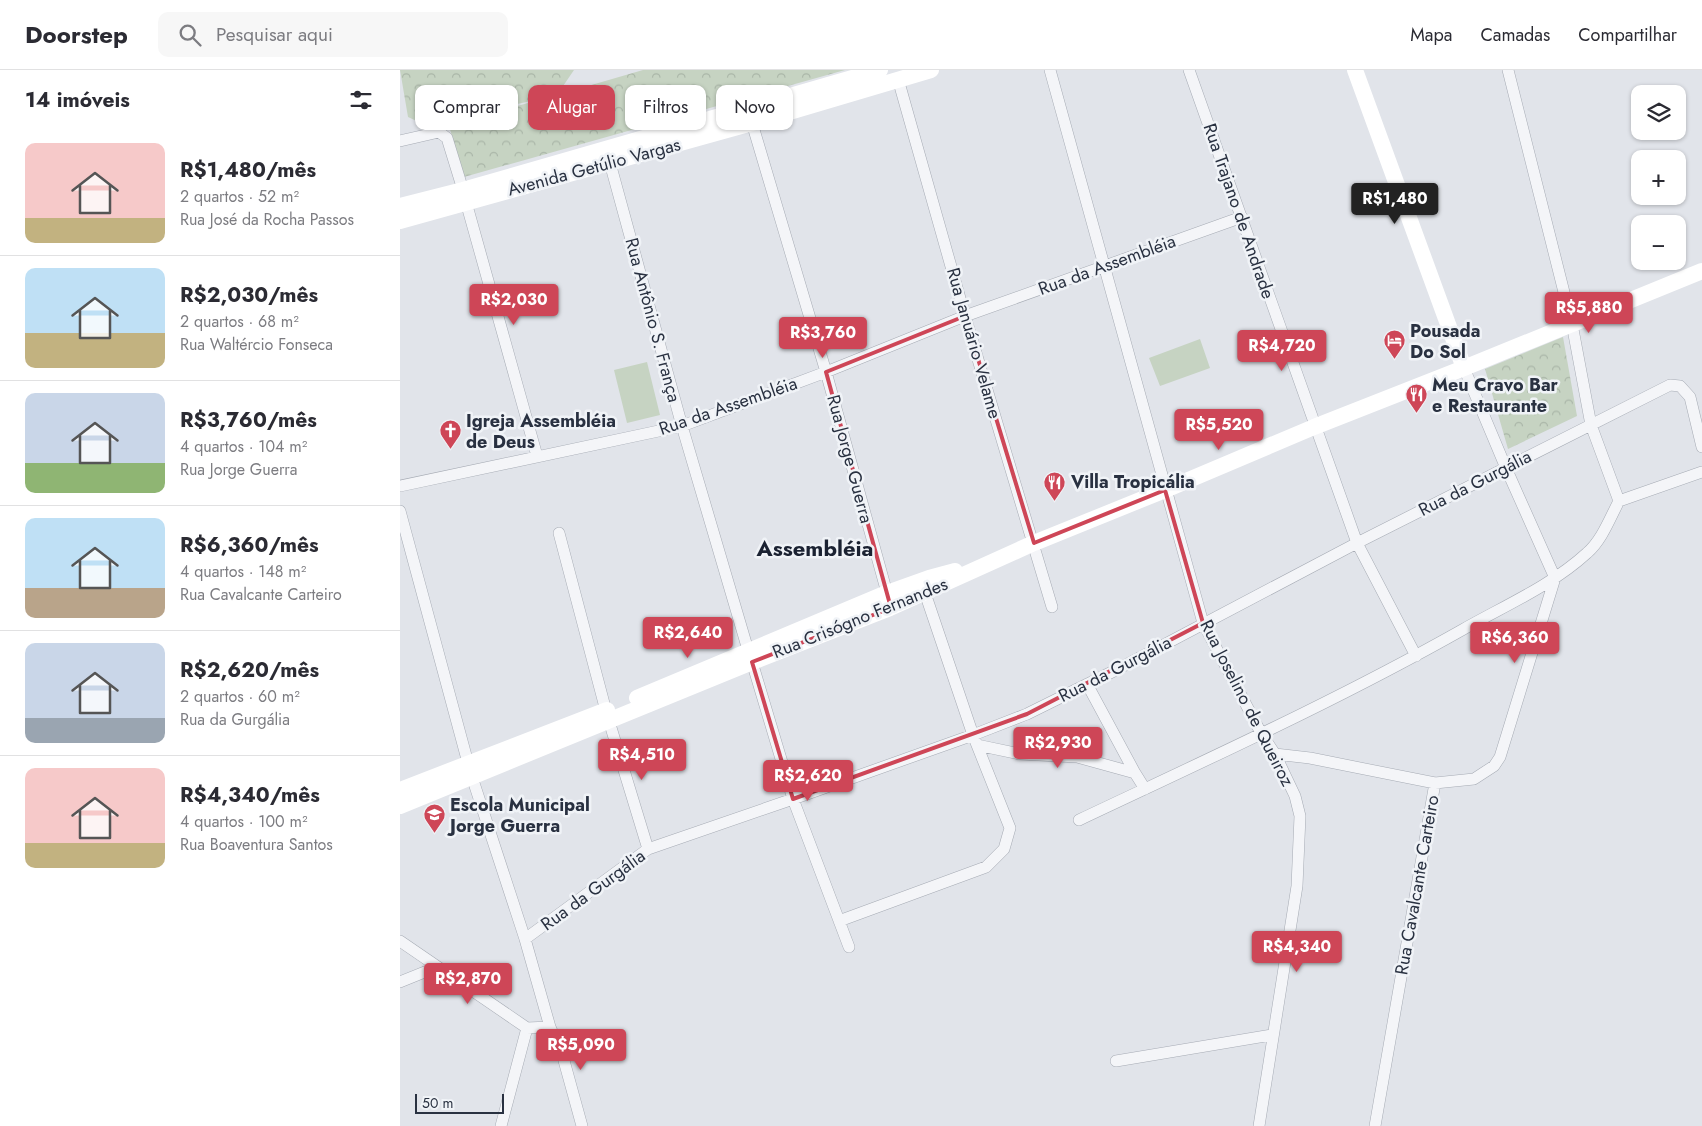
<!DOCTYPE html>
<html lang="pt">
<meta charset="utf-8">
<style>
body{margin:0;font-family:Jost,sans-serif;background:#f7f7f7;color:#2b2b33;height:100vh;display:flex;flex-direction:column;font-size:19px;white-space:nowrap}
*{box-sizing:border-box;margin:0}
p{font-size:16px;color:#7c7c81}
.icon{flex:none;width:28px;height:28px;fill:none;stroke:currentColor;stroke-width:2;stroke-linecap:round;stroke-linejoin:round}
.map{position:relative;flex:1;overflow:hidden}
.details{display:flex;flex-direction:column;background:#fff;width:400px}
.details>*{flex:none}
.hud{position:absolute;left:15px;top:15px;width:475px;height:45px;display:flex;gap:10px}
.buttons{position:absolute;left:1231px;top:15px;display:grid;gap:10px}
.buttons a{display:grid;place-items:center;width:55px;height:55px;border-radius:10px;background:#fff;box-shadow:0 1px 4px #0004;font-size:25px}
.scale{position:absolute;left:15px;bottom:12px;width:89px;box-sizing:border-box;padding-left:5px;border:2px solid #293141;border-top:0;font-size:14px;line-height:18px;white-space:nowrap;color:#293141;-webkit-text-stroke:4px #f0f3f7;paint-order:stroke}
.price{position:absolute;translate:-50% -42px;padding:0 11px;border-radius:5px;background:#ce4657;color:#fff;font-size:16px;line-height:32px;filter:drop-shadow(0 1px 2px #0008)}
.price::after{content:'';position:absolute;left:50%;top:30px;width:15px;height:11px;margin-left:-8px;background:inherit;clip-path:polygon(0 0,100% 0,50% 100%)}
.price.selected{background:#222;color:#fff}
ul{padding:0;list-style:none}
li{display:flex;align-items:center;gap:15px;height:125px;padding:0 25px}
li+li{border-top:1px solid #e1e1e2}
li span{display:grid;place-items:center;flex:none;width:140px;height:100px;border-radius:10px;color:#555}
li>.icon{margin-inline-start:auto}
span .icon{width:60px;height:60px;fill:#fffc;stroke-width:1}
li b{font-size:21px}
h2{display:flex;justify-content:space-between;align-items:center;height:60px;padding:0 25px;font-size:21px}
.chip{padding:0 18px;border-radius:10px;background:#fff;box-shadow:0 1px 4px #0004;font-size:18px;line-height:45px}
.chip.selected{background:#ce4657;color:#fff}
header{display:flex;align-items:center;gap:30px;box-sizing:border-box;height:70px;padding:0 25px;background:#fff;border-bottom:1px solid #e1e1e2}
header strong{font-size:24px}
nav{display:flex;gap:28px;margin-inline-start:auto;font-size:18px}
.search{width:350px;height:45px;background:#f7f7f7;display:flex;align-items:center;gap:12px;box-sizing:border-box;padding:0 18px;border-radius:10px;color:#7c7c81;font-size:19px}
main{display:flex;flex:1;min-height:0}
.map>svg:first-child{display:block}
.forest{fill:url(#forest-crowns)}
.garden{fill:#c6d3c2}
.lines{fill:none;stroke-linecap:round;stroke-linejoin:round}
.street-casing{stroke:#a6abb4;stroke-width:12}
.street{stroke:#f4f5f8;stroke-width:11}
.secondary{stroke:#fff;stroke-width:16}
.marked{fill:none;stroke:#ce4657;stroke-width:4;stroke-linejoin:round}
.labels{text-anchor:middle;stroke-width:5;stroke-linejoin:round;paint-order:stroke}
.street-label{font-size:18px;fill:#293141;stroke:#f0f3f7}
.poi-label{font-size:18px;font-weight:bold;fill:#293141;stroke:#f0f3f7;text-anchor:start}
.district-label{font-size:22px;font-weight:bold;fill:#1b2232;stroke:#f0f3f7}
</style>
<header>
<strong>Doorstep</strong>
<div class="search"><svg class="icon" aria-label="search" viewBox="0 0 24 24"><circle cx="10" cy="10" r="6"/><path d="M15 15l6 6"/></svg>Pesquisar aqui</div>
<nav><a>Mapa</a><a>Camadas</a><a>Compartilhar</a></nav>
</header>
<main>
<section class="details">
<h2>14 imóveis<svg class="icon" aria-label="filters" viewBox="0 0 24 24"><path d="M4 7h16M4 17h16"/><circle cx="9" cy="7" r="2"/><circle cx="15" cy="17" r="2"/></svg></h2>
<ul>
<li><span style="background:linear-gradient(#f6c9c9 75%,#c2b280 0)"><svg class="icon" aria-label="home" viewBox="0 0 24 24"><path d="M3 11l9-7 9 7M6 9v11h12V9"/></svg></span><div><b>R$1,480/mês</b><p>2 quartos · 52 m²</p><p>Rua José da Rocha Passos</p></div></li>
<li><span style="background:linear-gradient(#bfe0f5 65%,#c2b280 0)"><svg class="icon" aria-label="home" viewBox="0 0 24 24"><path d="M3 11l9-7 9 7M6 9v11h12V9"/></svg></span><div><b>R$2,030/mês</b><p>2 quartos · 68 m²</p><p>Rua Waltércio Fonseca</p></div></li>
<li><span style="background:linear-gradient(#c9d6e8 70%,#8fb573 0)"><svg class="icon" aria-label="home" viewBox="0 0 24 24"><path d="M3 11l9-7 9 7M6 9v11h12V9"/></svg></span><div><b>R$3,760/mês</b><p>4 quartos · 104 m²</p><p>Rua Jorge Guerra</p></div></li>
<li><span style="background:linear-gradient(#bfe0f5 70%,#b9a48a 0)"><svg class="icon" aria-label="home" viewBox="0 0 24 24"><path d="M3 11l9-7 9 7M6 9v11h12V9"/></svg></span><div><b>R$6,360/mês</b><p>4 quartos · 148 m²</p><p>Rua Cavalcante Carteiro</p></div></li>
<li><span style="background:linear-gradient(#c9d6e8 75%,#9aa5b1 0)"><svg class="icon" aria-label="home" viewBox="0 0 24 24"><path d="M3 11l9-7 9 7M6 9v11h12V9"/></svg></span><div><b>R$2,620/mês</b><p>2 quartos · 60 m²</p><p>Rua da Gurgália</p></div></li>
<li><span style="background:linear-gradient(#f6c9c9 75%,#c2b280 0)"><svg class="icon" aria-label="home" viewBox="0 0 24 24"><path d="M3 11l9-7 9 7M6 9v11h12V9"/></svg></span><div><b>R$4,340/mês</b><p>4 quartos · 100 m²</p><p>Rua Boaventura Santos</p></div></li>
</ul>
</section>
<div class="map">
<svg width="1302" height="1056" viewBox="0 0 1302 1056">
<defs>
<pattern id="forest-crowns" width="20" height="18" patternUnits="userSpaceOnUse" patternTransform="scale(1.25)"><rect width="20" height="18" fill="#c6d3c2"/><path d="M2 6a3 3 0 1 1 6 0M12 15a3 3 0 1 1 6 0" fill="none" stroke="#aab6a8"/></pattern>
</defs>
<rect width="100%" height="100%" fill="#e1e4ea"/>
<path class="forest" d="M 0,0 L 174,0 L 157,25 L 243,0 L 445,0 L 64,107 L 49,56 L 145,28 L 23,54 L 8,47 Z
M 1163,267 L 1177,346 L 1108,379 L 1085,299 Z"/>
<path class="garden" d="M 800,269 L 810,298 L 760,316 L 749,288 Z
M 247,292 L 260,345 L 227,353 L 214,300 Z"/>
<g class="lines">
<defs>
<path id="street" d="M 650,0 L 803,553 L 861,663 L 875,684 L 895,726 L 900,746 L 897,816 L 859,1056
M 789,0 L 957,473 L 1016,586
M 1108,0 L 1172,254 L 1191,355 L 1219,431
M 498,9 L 565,246 L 652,537
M 352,53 L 426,302 L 487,523
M 0,71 L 39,62 L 47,68 L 63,120
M 210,93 L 282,356 L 348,580
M 66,132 L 137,386
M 0,416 L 282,356 L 426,302 L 565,246 L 842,147
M 0,441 L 68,693
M 159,463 L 206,641
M 352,592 L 393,729 L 449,877
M 687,614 L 735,703
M 209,651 L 248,779
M 577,675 L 620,684 L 677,687 L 735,703 L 745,719
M 875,684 L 910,688 L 1035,713 L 1074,709 L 1094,696 L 1100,687 L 1155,508 L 1106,398 L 1064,298
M 72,707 L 125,869 L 150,957 L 163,987 L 182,1056
M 679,750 C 808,689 938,630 1062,560 C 1104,536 1151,516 1187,483 C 1202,470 1210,448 1219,431 L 1302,402
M 439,851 L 586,797 L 604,779 L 610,758 L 573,665 L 525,523
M 125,869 L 248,779 L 393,729 L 573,665 L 627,644 L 718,599 L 957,473 L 1270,315 L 1280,316 L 1290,327 L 1302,377
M 0,871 L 127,958 L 150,957
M 0,912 L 37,897
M 716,991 L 872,965
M 101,1056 L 127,958
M 975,1056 L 1035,713"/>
</defs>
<use href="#street" class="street-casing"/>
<use href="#street" class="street"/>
<path class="secondary" d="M 955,0 L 1064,298
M 0,136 L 63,120 L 480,0
M 0,151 L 352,53 L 531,0
M 237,628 L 487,523 L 529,508 L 555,501
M 0,720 L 207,640
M 0,736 L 352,592 L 490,538 L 634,473 L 765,420 L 914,357 L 1064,298 L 1302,201"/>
</g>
<path class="marked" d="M 565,246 L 634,473 L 765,420 L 803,553 L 627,644 L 393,729 L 352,592 L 491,538 L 426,302 Z"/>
<defs>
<symbol id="hotel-pin" viewBox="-11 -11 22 30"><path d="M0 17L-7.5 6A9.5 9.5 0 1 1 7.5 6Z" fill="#ce4657" stroke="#f0f3f7"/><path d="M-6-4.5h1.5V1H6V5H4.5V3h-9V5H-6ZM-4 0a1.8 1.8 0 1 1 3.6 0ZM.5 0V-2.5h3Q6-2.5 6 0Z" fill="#fff"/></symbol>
<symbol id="restaurant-pin" viewBox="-11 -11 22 30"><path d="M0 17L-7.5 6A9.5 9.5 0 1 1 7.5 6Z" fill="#ce4657" stroke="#f0f3f7"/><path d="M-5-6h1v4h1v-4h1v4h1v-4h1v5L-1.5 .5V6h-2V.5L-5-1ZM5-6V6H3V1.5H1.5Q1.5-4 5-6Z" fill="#fff"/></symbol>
<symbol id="church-pin" viewBox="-11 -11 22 30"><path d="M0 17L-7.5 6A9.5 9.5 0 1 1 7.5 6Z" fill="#ce4657" stroke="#f0f3f7"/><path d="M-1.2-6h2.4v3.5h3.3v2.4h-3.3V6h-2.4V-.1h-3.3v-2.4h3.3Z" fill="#fff"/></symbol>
<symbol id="school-pin" viewBox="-11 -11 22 30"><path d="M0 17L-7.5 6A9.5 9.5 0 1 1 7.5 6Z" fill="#ce4657" stroke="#f0f3f7"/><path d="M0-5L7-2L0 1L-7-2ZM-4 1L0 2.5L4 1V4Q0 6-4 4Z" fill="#fff"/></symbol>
</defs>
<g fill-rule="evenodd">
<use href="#hotel-pin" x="982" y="258" width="25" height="34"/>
<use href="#restaurant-pin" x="1004" y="312" width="25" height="34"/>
<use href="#church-pin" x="38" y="348" width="25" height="34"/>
<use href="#restaurant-pin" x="642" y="400" width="25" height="34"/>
<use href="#school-pin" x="22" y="732" width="25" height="34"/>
</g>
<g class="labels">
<g class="street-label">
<text transform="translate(194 97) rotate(-15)" y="6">Avenida Getúlio Vargas</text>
<text transform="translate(839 141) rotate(71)" y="6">Rua Trajano de Andrade</text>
<text transform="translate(707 195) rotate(-20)" y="6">Rua da Assembléia</text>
<text transform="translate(253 250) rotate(75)" y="6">Rua Antônio S. França</text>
<text transform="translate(574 273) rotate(74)" y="6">Rua Januário Velame</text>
<text transform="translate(328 336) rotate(-19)" y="6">Rua da Assembléia</text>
<text transform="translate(450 389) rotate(75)" y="6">Rua Jorge Guerra</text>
<text transform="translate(1075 413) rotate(-27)" y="6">Rua da Gurgália</text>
<text transform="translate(460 548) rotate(-22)" y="6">Rua Crisógno Fernandes</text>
<text transform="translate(715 599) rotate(-27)" y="6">Rua da Gurgália</text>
<text transform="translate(847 633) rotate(63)" y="6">Rua Joselino de Queiroz</text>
<text transform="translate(1017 815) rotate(-80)" y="6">Rua Cavalcante Carteiro</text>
<text transform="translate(193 820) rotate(-36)" y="6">Rua da Gurgália</text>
</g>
<g class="poi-label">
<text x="1010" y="267">Pousada<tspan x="1010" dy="21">Do Sol</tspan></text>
<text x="1032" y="321">Meu Cravo Bar<tspan x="1032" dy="21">e Restaurante</tspan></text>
<text x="66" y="357">Igreja Assembléia<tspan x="66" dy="21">de Deus</tspan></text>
<text x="671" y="418">Villa Tropicália</text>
<text x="50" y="741">Escola Municipal<tspan x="50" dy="21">Jorge Guerra</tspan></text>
</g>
<g class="district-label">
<text x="415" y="486">Assembléia</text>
</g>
</g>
</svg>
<div class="buttons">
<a><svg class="icon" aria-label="layers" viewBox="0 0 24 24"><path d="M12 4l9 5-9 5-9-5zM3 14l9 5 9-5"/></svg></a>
<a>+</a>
<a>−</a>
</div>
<div class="scale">50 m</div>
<b class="price selected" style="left:995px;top:155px">R$1,480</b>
<b class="price" style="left:114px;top:256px">R$2,030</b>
<b class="price" style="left:1189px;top:264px">R$5,880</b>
<b class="price" style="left:423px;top:289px">R$3,760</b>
<b class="price" style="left:882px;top:302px">R$4,720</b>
<b class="price" style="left:819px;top:381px">R$5,520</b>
<b class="price" style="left:288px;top:589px">R$2,640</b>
<b class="price" style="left:1115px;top:594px">R$6,360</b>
<b class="price" style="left:658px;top:699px">R$2,930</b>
<b class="price" style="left:242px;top:711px">R$4,510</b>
<b class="price" style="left:408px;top:732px">R$2,620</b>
<b class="price" style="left:897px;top:903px">R$4,340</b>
<b class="price" style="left:68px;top:935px">R$2,870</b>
<b class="price" style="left:181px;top:1001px">R$5,090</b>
<div class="hud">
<a class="chip">Comprar</a>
<a class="chip selected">Alugar</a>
<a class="chip">Filtros</a>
<a class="chip">Novo</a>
</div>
</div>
</main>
